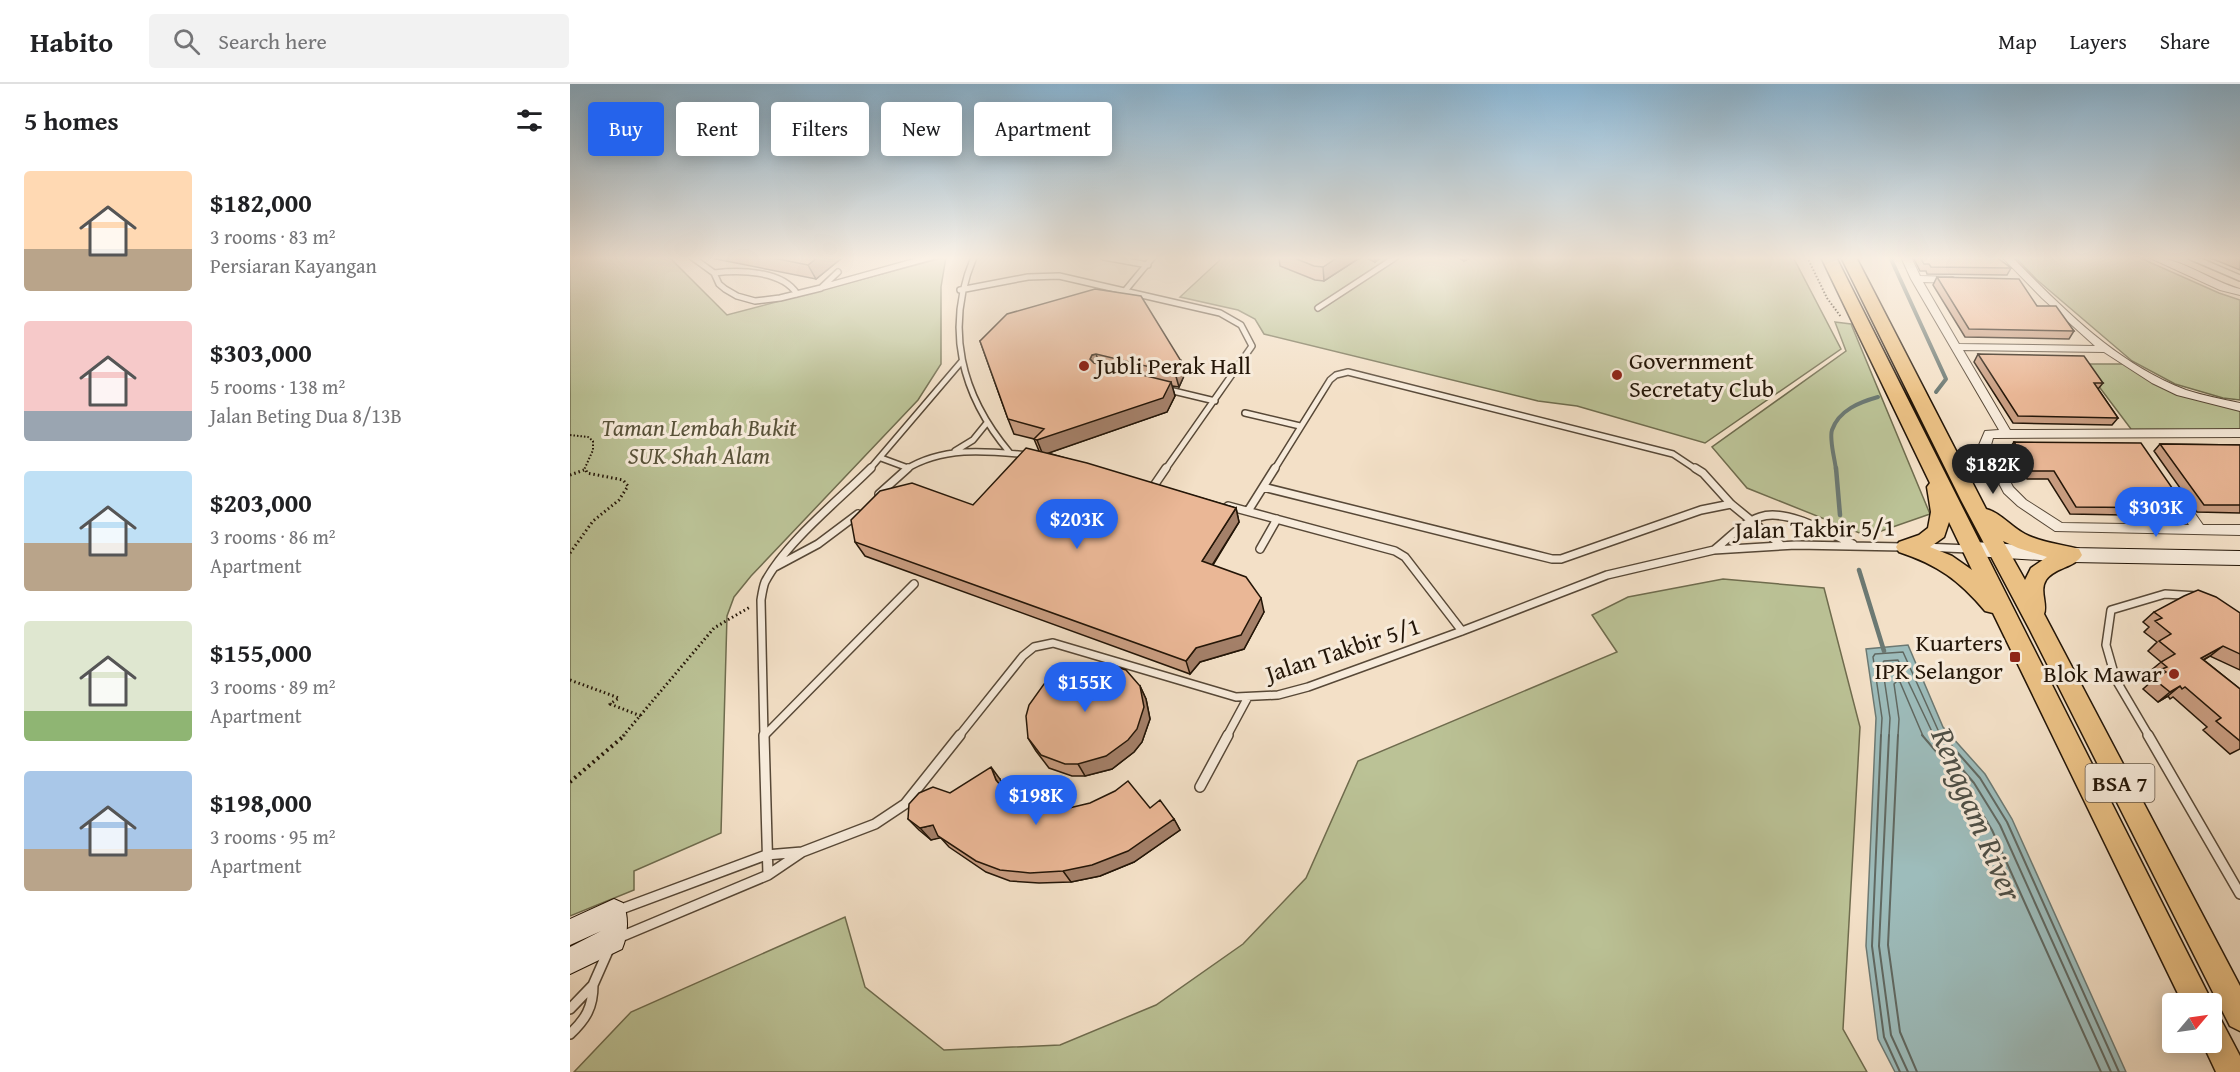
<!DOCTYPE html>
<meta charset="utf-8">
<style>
body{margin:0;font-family:"Gentium Book Plus",serif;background:#f2f2f2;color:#202124;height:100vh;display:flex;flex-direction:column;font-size:22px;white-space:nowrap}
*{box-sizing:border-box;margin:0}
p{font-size:20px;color:#757577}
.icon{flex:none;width:33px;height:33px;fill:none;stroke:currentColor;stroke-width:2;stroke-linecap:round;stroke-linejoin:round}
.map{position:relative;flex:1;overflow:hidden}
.details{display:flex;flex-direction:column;background:#fff;width:570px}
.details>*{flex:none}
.guide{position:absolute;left:18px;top:18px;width:570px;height:54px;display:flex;gap:12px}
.needle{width:39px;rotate:61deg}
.tools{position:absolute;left:1592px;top:909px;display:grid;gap:12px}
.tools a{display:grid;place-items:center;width:60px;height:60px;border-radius:6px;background:#fff;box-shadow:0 3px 15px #0003;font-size:30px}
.price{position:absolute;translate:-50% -51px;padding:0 14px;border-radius:21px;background:#2563eb;color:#fff;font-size:20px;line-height:39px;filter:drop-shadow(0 2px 3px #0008)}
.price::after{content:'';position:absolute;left:50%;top:36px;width:18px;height:14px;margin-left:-9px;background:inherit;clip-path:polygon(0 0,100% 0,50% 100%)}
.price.current{background:#222;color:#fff}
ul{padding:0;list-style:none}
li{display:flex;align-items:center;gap:18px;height:150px;padding:0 24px}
li span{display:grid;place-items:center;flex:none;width:168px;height:120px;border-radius:6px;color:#555}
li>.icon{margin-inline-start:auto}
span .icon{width:72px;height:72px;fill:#fffc;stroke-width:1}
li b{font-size:26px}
h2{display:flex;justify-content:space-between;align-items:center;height:72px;padding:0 24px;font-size:26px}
.pill{padding:0 21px;border-radius:6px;background:#fff;box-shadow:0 3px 15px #0003;font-size:21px;line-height:54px}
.pill.current{background:#2563eb;color:#fff}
header{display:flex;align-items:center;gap:36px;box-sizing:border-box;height:84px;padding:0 30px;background:#fff;border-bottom:2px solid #e0e0e0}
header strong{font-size:28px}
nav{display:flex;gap:33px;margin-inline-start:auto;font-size:21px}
.search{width:420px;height:54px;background:#f2f2f2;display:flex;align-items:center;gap:15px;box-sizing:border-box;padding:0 21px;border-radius:6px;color:#757577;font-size:22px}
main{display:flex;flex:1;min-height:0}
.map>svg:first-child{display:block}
.green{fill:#bbc296;stroke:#6f6c4e;stroke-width:1.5}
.water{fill:#9dbcbb;stroke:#6c7973;stroke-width:1.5}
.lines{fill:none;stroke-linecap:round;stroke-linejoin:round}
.shore-far1{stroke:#606861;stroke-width:1.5}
.shore{stroke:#606861;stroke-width:2}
.stream-far1{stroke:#6c7973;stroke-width:4}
.stream{stroke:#6c7973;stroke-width:4.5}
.lane-far2-casing{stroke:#574837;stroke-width:8}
.lane-far1-casing{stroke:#574837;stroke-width:10}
.lane-casing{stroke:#574837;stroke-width:12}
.street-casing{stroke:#574837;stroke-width:2}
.secondary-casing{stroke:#231507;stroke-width:2}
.primary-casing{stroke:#231507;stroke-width:3}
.path-far2{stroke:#231507;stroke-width:2;stroke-dasharray:1.5 2;stroke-linecap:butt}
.path-far1{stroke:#231507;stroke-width:3;stroke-dasharray:1.5 3;stroke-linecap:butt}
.path{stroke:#231507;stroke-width:4;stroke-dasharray:2 4;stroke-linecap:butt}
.lane-far2{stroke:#f7ebdb;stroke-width:5}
.lane-far1{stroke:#f7ebdb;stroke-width:7}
.lane{stroke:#f7ebdb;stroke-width:9}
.street{fill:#f7ebdb;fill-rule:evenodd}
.secondary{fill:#f7ebdb;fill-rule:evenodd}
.primary{fill:#eac084;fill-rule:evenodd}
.wall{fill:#c99d81;stroke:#231507;stroke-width:1.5}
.shaded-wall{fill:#a48069;stroke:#231507;stroke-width:1.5}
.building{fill:#eab796;stroke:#231507;stroke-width:1.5}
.poi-dot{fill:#8f2418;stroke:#f7ebdb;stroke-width:2}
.labels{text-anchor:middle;stroke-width:6;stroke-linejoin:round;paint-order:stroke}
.shield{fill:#f7ebdb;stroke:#635547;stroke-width:1.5}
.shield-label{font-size:22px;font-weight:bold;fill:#231507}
.poi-label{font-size:24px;fill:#231507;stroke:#f7ebdb;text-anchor:start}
.park-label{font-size:24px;font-style:italic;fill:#585239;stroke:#f7ebdb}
.street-label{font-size:24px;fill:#231507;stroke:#f7ebdb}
.near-water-label{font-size:32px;font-style:italic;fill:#4e4f46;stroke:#f7ebdb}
</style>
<header>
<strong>Habito</strong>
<div class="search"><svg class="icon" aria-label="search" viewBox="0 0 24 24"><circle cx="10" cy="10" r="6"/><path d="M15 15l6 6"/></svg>Search here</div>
<nav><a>Map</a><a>Layers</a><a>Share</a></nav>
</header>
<main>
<section class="details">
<h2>5 homes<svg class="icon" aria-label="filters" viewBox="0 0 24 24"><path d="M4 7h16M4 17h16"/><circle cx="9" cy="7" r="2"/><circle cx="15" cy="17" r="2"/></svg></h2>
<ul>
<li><span style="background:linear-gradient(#ffd9b3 65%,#b9a48a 0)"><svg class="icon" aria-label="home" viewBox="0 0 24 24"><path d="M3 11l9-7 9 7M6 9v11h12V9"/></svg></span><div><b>$182,000</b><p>3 rooms · 83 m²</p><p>Persiaran Kayangan</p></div></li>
<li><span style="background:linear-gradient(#f6c9c9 75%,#9aa5b1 0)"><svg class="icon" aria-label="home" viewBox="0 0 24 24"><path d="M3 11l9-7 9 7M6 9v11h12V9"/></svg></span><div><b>$303,000</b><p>5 rooms · 138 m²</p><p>Jalan Beting Dua 8/13B</p></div></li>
<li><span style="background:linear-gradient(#bfe0f5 60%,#b9a48a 0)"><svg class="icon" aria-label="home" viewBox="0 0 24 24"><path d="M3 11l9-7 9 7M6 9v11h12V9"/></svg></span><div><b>$203,000</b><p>3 rooms · 86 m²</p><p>Apartment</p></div></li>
<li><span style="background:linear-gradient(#dfe7d0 75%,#8fb573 0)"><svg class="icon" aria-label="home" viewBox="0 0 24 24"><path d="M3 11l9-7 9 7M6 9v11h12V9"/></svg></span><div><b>$155,000</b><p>3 rooms · 89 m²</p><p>Apartment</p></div></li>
<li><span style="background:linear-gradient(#a9c7e8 65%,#b9a48a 0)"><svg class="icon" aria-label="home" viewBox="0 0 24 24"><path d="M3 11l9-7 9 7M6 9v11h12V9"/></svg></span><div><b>$198,000</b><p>3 rooms · 95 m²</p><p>Apartment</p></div></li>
</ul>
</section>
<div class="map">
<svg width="1670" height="988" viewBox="0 0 1670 988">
<rect width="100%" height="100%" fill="#f3e0c7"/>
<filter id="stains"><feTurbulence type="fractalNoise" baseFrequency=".00333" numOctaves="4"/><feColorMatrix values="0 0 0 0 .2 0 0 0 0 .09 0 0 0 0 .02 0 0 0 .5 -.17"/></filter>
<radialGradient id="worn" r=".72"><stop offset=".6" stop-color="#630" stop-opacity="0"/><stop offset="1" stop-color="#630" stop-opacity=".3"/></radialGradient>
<path class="green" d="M 0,173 L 99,173 L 157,231 L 376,173 L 371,203 L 371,280 L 348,316 L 181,492 L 164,513 L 157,532 L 151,749 L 64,787 L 64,806 L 0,832 Z
M 648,173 L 1223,173 L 1271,265 L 1135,359 L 1007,322 L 968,317 L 694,250 L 685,235 L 668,226 L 610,213 L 650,176 Z
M 1445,173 L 1568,173 L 1649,209 L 1670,216 L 1670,316 L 1653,314 L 1605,300 L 1562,277 L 1466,195 Z
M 1265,238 L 1281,240 L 1360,430 L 1297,452 L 1177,404 L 1142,363 L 1276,267 Z
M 1512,280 L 1553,280 L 1611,310 L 1670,326 L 1670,346 L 1561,345 Z
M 1153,495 L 1254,504 L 1290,643 L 1273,945 L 1297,988 L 4,988 L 61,928 L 275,833 L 295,903 L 374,966 L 490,961 L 586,921 L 673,860 L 736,794 L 788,677 L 1047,568 L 1022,531 L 1058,513 Z"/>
<path class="water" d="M 1338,561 L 1373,643 L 1415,690 L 1442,735 L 1556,988 L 1325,988 L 1308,955 L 1296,862 L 1306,634 L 1296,565 Z"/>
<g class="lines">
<path class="shore-far1" d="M 1311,652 L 1312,634 L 1303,573 L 1305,570 L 1333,568 L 1368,646 L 1374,652
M 1319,652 L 1320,634 L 1312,580 L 1314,577 L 1328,576 L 1364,652
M 1328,652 L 1329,635 L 1324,600 L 1327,597 L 1330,598 L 1353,652"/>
<path class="shore" d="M 1311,651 L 1302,862 L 1314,953 L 1330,988
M 1319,651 L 1309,862 L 1321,951 L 1338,988
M 1328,651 L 1318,861 L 1330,948 L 1347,988
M 1352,651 L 1397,704 L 1422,746 L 1531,988
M 1363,651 L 1404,699 L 1430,741 L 1541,988
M 1372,651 L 1410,694 L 1437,738 L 1549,988"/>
<path class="stream-far1" d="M 1320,173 L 1376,295 L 1366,308
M 1266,386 C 1265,375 1259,356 1262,346 C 1269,326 1290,318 1308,313"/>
<path class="stream" d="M 1266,384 L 1270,431
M 1289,486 L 1314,567"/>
<defs>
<path id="lane-far2" d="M 122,173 L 144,189 L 149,200 L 155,205 L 167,212 L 185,217 L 210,214 L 251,204 L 268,188
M 404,173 C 374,244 391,311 440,369
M 534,173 L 578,181
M 1621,173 L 1670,194
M 144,189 C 169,186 212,186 227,210
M 253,203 L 361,173
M 390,206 L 458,193 L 489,192 L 650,229 L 671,241 L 682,262 L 595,386
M 554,208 L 583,173
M 748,224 L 826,173
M 595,305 L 645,317
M 675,329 L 730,342
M 385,367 L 403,356 L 416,340
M 311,374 L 338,384
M 299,386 L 392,277
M 335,386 C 373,362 417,367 459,371
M 704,386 L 760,296 L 766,291 L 778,288 L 1103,370 L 1127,386"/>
<path id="lane-far1" d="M 1125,384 L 1133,389 L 1161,420 L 1211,461
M 583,403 L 596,384
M 693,403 L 982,475 L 991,475 L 1131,426 L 1161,420
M 309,410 L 338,384
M 658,422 L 825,467 L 835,473 L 892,547
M 678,427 L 705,384
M 1353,463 L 1399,465
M 690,465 L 707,435
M 1144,466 C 1158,455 1172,439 1190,433 C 1216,424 1259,449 1283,460
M 205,483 L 248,460 L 288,430
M 194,652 L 344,500
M 194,652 L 191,516 C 192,510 193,503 195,498 C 216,458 269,416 301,384
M 389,652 L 453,572 L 464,563 L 483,559 L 666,613 L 708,611 L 738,603 L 892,547 L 1037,491 L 1144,466 L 1226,461 L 1333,463
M 657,652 L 678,613
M 1579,652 L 1546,596 L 1536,561 L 1541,526 L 1595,510 L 1627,512"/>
<path id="lane" d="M 194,651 L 198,791
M 1578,651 L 1670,810
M 630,703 L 658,651
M 46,827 L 196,771 L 232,768
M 48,854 L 198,791 L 232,768 L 305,740 L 335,720 L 390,651
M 0,925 L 23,901 L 38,867
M 0,950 C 16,935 23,923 23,901"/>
<path id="street" d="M 1331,173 L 1341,173 L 1350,192 L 1383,193 L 1388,196 L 1383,199 L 1353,198 L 1389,260 L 1525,262 L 1472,214 L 1432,173 L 1442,173 C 1493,225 1547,280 1616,306 C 1634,312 1652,315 1670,319 L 1670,327 L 1607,311 L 1582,299 L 1534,268 L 1393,266 L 1440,346 L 1670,345 L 1670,353 L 1423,354 L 1421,361 L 1443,403 L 1456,416 L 1492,439 L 1619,441 L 1599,410 L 1605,406 L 1609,407 L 1633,441 L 1670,441 L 1670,451 L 1485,447 L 1448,422 L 1434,409 L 1409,361 L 1415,347 L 1429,346 L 1341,195 Z
M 1578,173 C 1609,172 1640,197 1670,205 L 1670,211 L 1650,206 Z"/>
<path id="secondary" d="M 1404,458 L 1502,464 L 1670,467 L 1670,481 L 1502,478 L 1404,472 L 1397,470 L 1394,465 L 1397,460 Z
M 44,815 L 53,819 C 59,833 58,851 52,865 L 0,890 L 0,863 L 31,847 L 0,861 L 0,835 Z"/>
<path id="primary" d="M 1251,173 L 1266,173 L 1638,910 L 1642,920 L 1641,923 L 1641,920 L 1613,920 L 1423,529 L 1415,527 C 1389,496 1368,481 1329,468 L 1326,463 L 1329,458 L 1349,451 L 1358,444 L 1361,428 L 1357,403 L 1360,399 ZM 1379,438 L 1402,486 L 1382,472 L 1360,463 L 1374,453 Z
M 1271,173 L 1286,173 L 1416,425 C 1430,428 1441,443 1455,450 C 1472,459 1491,460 1509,465 L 1512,471 C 1505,484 1485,483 1476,496 C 1469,507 1478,520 1474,530 L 1670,902 L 1670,947 L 1660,942 L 1460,546 L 1391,416 ZM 1433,457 L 1448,464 L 1477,473 L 1461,484 L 1455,496 Z
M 1641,931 L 1651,936 L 1670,972 L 1670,988 L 1646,988 L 1632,958 L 1641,958 Z"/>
</defs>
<use href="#lane-far2" class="lane-far2-casing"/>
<use href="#lane-far1" class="lane-far1-casing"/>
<use href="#lane" class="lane-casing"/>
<use href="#street" class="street-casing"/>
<use href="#secondary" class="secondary-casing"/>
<use href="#primary" class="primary-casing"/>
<path class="path-far2" d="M 1237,173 L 1257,214 L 1271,233
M 0,351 L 18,353 L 23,357 L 23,366 L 14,386"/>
<path class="path-far1" d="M 0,391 L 14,386
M 0,469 L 23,437 L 49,416 L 58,402 L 53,396 L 17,389 L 15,384
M 0,596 L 49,614 L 40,620 L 71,632
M 53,652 L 144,544 L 180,523"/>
<path class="path" d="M 0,698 L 55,651"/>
<use href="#lane-far2" class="lane-far2"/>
<use href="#lane-far1" class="lane-far1"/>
<use href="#lane" class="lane"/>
<use href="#street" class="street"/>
<use href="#secondary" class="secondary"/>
<use href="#primary" class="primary"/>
</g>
<path class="wall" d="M 136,173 L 273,173 L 246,195 Z
M 709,173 L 791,173 L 754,197 L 745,196 L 710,182 Z
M 794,173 L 812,173 L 805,178 Z
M 887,173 L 902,173 L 894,177 Z
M 1343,173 L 1426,173 L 1441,184 L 1437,191 L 1357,190 L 1356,187 L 1350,187 Z
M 1638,173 L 1670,173 L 1670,186 Z
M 1367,193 L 1467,222 L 1504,247 L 1499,255 L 1395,253 L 1363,201 Z
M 410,257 L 611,277 L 614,292 L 609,303 L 602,302 L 605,312 L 597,328 L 478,369 L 666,424 L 669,438 L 643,481 L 694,528 L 674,565 L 630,578 L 620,590 L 295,472 L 285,458 L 403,421 L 469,367 L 464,355 L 444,350 L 438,335 Z
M 1408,270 L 1533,299 L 1528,305 L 1548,334 L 1542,341 L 1443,339 L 1404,278 Z
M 1444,358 L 1616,424 L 1609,432 L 1500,430 L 1478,395 L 1457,395 L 1439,365 Z
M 1590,360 L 1670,361 L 1670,429 L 1627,428 L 1584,367 Z
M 1584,528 L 1670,529 L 1670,586 L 1640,572 L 1634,576 L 1670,605 L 1670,665 L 1660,670 L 1633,646 L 1637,643 L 1603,613 L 1600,615 L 1598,612 L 1588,618 L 1573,605 L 1582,597 L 1580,595 L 1584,592 L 1579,588 L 1591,578 L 1578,567 L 1587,558 L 1574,548 L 1579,543 L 1573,538 Z
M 570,602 L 576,615 L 580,635 L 572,658 L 564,668 L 542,685 L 515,692 L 502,692 L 479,684 L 466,667 L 458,654 Z
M 430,695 L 434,706 L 437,709 L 454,720 L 473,725 L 580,724 L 604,735 L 610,746 L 564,778 L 530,792 L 501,798 L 469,799 L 440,797 L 416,788 L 379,763 L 370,753 L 361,756 L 349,746 L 338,735 L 380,709 Z"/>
<path class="shaded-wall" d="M 248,173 L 273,173 L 246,195 L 238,181 Z
M 768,173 L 791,173 L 754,197 L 753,183 Z
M 805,173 L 812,173 L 805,178 Z
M 894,173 L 902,173 L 894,177 Z
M 526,270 L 531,284 L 527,285 L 520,275 L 522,271 Z
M 611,277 L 614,292 L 609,303 L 605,289 Z
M 601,298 L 605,312 L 597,328 L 473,371 L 467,356 Z
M 666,424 L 669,438 L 636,491 L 632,477 Z
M 691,514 L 694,528 L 674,565 L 630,578 L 620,590 L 616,577 L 626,564 Z
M 1653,562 L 1640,572 L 1619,584 L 1631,574 Z
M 570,602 L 576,615 L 580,635 L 572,658 L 564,668 L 542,685 L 515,692 L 508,680 Z
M 1610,602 L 1598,612 L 1588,618 L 1600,608 Z
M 421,683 L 430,695 L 435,708 L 426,696 Z
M 604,735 L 610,746 L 564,778 L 530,792 L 501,798 L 493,787 Z
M 363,741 L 374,753 L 361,756 L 350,744 Z"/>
<path class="building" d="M 198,173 L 248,173 L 238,181 Z
M 722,173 L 768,173 L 753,183 L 744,182 Z
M 1350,173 L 1426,173 L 1441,184 L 1361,183 L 1359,180 L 1354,180 Z
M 1367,193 L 1449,195 L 1467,222 L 1486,222 L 1504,247 L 1399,245 Z
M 525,205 L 571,212 L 611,277 L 605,289 L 526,270 L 522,271 L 520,275 L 524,279 L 601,298 L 593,314 L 467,356 L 464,355 L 474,345 L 438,335 L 410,257 L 437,230 Z
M 1408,270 L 1514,272 L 1533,299 L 1524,299 L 1548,334 L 1448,332 Z
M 1444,358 L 1571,359 L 1616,424 L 1506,423 L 1484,387 L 1462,387 Z
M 1590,360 L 1670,361 L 1670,421 L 1634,421 Z
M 456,364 L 517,379 L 666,424 L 632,477 L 676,493 L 691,514 L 671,551 L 626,564 L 616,577 L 285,458 L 281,436 L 310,407 L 342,399 L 403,421 Z
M 1628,506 L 1646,513 L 1670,529 L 1670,570 L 1653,562 L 1631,574 L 1670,605 L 1670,657 L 1646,637 L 1651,634 L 1615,603 L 1612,605 L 1610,602 L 1600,608 L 1584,595 L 1596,588 L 1592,585 L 1597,583 L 1591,578 L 1605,570 L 1589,557 L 1601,550 L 1585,537 L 1592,534 L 1584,528 L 1614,512 Z
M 522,579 L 534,579 L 556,586 L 570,602 L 574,623 L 567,645 L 558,656 L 536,672 L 508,680 L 495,680 L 471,671 L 458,654 L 456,632 L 459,621 L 474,600 L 496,585 Z
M 421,683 L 426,696 L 437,709 L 454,720 L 473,725 L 495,725 L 520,719 L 545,707 L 558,697 L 580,724 L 590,716 L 604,735 L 558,767 L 522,781 L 493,787 L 460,789 L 430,786 L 406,777 L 368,752 L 363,741 L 350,744 L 338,735 L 339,720 L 349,709 L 363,703 L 380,709 Z"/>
<linearGradient id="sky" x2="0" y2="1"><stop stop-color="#8ab7d6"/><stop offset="0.56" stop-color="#faf1e6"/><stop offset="1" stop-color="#faf1e6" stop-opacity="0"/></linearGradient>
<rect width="1670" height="311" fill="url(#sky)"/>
<g class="poi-dot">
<circle cx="514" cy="282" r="6"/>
<circle cx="1047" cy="291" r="6"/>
<rect x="1439" y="567" width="12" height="12" rx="3"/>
<circle cx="1604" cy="590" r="6"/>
</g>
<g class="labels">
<rect class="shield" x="1515.5" y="680" width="69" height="38" rx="4.5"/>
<g class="shield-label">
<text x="1550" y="707">BSA 7</text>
</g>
<g class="poi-label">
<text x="1059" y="285">Government<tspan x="1059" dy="28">Secretaty Club</tspan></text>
<text x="526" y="290">Jubli Perak Hall</text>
<text x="1433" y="567" text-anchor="end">Kuarters<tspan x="1433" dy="28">IPK Selangor</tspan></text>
<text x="1592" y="598" text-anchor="end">Blok Mawar</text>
</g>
<g class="park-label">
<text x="129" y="352">Taman Lembah Bukit<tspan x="129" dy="28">SUK Shah Alam</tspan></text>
</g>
<g class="street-label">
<text transform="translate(1245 445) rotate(-1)" y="8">Jalan Takbir 5/1</text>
<text transform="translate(773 566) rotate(-18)" y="8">Jalan Takbir 5/1</text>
</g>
<g class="near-water-label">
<text transform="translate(1407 730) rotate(67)" y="11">Renggam River</text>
</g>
</g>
<rect width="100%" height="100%" filter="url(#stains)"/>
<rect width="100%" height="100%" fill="url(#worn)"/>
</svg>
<div class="tools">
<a><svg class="needle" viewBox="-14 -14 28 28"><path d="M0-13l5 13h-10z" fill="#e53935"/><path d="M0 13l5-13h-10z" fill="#757577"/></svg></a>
</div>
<b class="price current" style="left:1423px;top:411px">$182K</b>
<b class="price" style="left:1586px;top:454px">$303K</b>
<b class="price" style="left:507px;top:466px">$203K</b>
<b class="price" style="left:515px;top:629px">$155K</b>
<b class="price" style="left:466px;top:742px">$198K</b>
<div class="guide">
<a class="pill current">Buy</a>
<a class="pill">Rent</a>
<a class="pill">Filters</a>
<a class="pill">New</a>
<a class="pill">Apartment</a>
</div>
</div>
</main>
